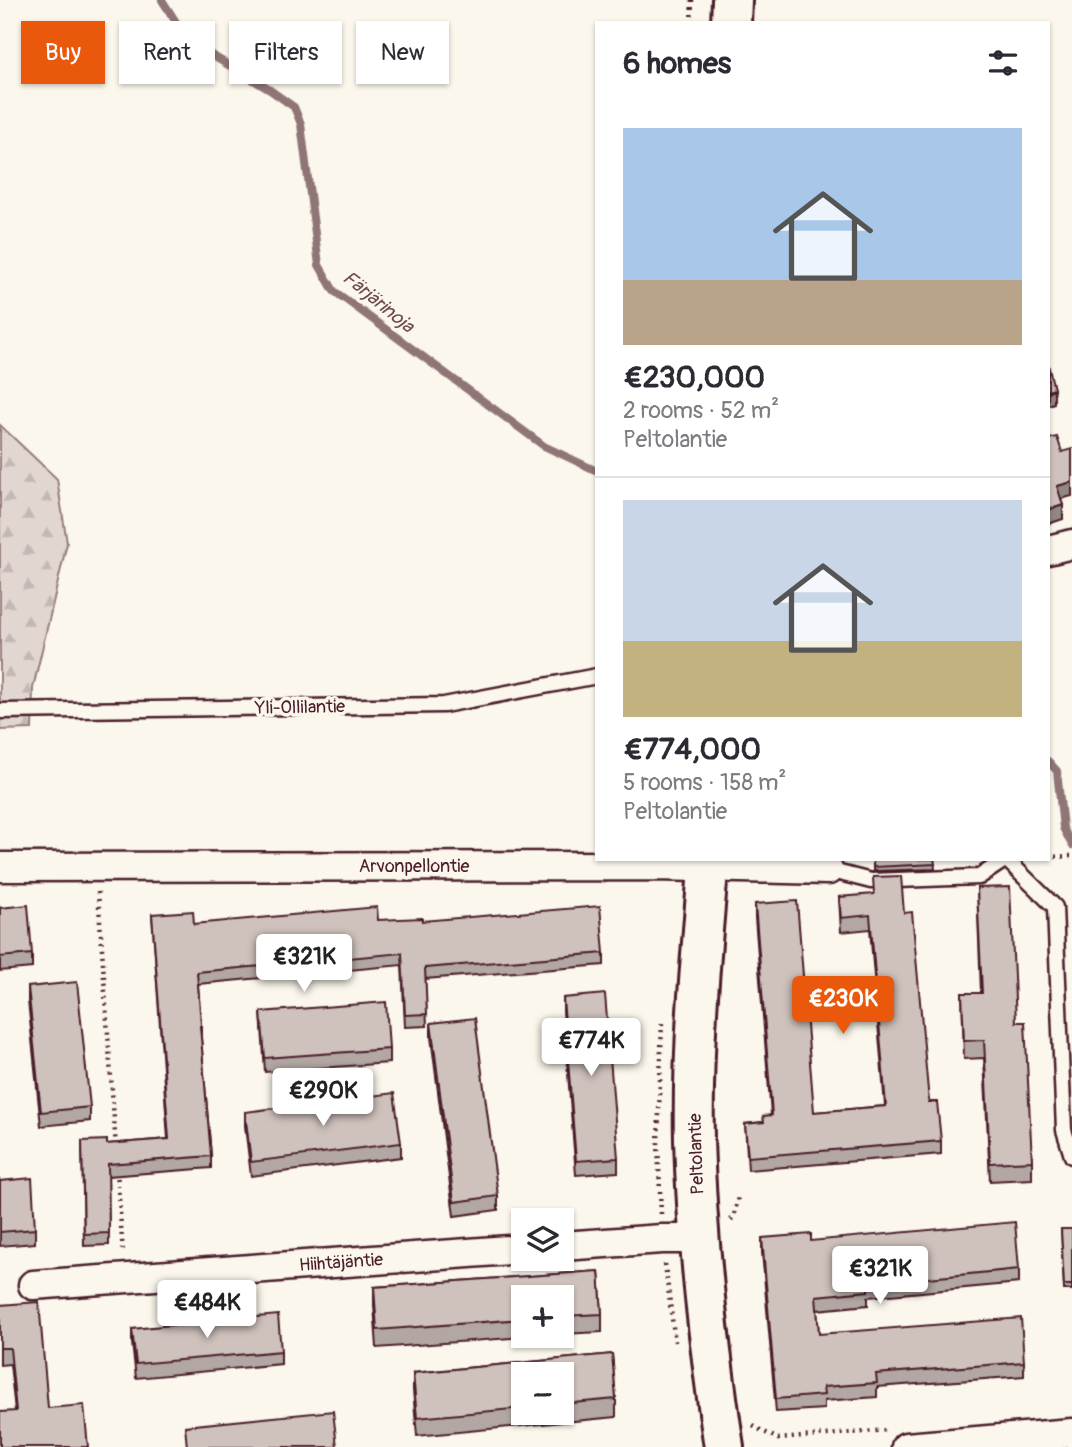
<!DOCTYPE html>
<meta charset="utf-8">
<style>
body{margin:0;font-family:Pangolin,sans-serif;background:#f7f7f7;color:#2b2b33;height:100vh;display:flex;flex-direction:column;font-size:26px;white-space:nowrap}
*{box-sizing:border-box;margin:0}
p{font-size:23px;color:#7c7c81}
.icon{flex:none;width:38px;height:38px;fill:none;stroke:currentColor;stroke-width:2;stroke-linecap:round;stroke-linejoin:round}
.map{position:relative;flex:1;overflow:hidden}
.side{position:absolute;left:595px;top:21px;width:455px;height:840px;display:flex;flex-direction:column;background:#fff;border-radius:0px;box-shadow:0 2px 5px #0004}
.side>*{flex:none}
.guide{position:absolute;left:21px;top:21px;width:469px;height:63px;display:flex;gap:14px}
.buttons{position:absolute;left:511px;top:1208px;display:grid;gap:14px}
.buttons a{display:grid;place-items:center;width:63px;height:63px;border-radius:0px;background:#fff;box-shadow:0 2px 5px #0004;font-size:35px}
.price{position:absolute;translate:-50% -60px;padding:0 16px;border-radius:7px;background:#fff;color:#222;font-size:23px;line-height:46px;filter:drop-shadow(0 2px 4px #0008)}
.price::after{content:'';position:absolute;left:50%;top:42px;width:21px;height:16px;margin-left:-10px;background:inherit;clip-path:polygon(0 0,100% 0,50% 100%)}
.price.on{background:#ea580c;color:#fff}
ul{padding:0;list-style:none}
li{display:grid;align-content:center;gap:14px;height:371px;padding:0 28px}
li+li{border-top:2px solid #e1e1e2}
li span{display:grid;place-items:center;height:217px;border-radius:0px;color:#555}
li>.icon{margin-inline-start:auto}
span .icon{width:126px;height:126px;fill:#fffc;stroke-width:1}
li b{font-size:30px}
h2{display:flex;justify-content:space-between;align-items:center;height:84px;padding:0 28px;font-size:30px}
.chip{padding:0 24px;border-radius:0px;background:#fff;box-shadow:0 2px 5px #0004;font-size:24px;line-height:63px}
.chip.on{background:#ea580c;color:#fff}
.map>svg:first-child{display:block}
.forest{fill:url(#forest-firs);stroke:#967b7e;stroke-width:2}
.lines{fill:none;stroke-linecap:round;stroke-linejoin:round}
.stream{stroke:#907477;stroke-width:8}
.lane-casing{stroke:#4a1f2b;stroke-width:19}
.street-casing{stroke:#4a1f2b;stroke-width:33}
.secondary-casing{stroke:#4a1f2b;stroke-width:44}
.path{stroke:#4a1f2b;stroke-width:4.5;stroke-dasharray:2 5;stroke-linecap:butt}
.lane{stroke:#fbf7ec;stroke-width:14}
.street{stroke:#fbf7ec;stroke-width:28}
.secondary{stroke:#fbf7ec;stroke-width:38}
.wall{fill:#b2a7a2;stroke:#4a1f2b;stroke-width:2;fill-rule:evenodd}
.shaded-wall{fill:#918884;stroke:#4a1f2b;stroke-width:2}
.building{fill:#cfc2bc;stroke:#4a1f2b;stroke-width:2}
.labels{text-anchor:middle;stroke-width:7;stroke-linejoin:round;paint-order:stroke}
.street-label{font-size:18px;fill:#4a1f2b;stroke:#fbf7ec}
.water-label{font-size:19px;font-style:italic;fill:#6d4a51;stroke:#fbf7ec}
</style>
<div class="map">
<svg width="1072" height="1447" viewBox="0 0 1072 1447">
<defs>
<pattern id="forest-firs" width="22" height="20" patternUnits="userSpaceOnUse" patternTransform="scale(1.75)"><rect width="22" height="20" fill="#e2d7d0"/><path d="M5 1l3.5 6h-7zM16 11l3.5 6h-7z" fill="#c3b8b3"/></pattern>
</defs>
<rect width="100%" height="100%" fill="#fbf7ec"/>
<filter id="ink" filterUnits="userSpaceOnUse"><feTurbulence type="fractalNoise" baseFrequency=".0143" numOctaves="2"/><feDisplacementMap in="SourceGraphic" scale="14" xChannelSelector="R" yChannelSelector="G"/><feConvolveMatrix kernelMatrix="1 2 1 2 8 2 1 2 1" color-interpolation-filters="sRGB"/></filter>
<g filter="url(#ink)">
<path class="forest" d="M 0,425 L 57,479 L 67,543 L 33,688 L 32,729 L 0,730 Z"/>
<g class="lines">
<path class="stream" d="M 162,0 L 188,41 L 270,90 L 294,107 L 301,124 L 319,265 L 334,291 L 544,446 L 597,471
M 1048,761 L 1057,771 L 1063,828 L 1072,845"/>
<defs>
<path id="lane" d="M 0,711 L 444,705 L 597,676
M 828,870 L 871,881 L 979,877 L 1006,859 L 1055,907 L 1064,1130 L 1072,1156"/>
<path id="street" d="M 1048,550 L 1072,544
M 0,867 L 655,866 L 828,870
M 562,1246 L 662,1239 L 699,1239
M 33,1285 L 523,1249
M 906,1447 L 1072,1433"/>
<path id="secondary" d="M 731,23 L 732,0
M 709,859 C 701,953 692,1047 694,1140 C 697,1243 709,1346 724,1447"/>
</defs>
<use href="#lane" class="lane-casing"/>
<use href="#street" class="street-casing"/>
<use href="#secondary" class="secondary-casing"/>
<path class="path" d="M 691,23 L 692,0
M 1048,857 L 1072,856
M 98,892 L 116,1148
M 117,1171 L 123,1253
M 661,1214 L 658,1144 L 662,1020
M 731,1220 L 734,1216 L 738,1197
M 665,1264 L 675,1342
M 753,1426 L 778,1439 L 888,1430"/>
<use href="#lane" class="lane"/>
<use href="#street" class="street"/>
<use href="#secondary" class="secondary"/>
</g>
<path class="wall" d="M 873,859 L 934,859 L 935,869 L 873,871 Z
M 977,888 L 1016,1022 L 1032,1161 L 1032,1179 L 990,1181 L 984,1058 L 964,1059 L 962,993 L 981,993 Z
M 839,897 L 904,913 L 929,1102 L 941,1141 L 941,1154 L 748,1170 L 745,1124 L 763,1122 L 771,1115 L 755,918 L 755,904 L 814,1112 L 885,1106 L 870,929 L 841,932 Z
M 0,908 L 32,954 L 32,968 L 0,971 Z
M 152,914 L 194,924 L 378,920 L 422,921 L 604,953 L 604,965 L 425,979 L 427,1026 L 405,1027 L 402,965 L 198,984 L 201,1025 L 201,1037 L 211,1156 L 211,1168 L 108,1176 L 109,1245 L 84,1246 L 82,1141 L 107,1144 L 168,1139 Z
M 28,987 L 90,1107 L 90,1121 L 41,1126 L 28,1001 Z
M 563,998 L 618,1158 L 618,1172 L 576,1175 L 563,1011 Z
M 261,1012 L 389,1049 L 389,1063 L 265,1072 Z
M 431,1023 L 498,1196 L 498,1210 L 454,1216 L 431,1037 Z
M 245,1112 L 401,1143 L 401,1157 L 251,1176 L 245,1126 Z
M 0,1181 L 35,1229 L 35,1243 L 0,1246 Z
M 1061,1229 L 1072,1229 L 1072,1290 L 1064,1290 Z
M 762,1238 L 811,1241 L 1019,1269 L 1019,1283 L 868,1297 L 868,1305 L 817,1310 L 819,1334 L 1024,1362 L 1024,1376 L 877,1387 L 877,1397 L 824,1401 L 824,1409 L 776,1412 L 762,1252 Z
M 599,1271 L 602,1314 L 602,1332 L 562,1334 L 562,1297 L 523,1297 L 523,1335 L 551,1335 L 377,1348 L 374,1305 L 374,1287 Z
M 0,1305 L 48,1408 L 15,1411 L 10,1364 L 0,1365 Z
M 132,1329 L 281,1351 L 281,1364 L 136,1378 L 132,1343 Z
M 612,1354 L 616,1399 L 616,1417 L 417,1436 L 413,1390 L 413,1373 ZM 523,1374 L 562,1374 L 562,1412 L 523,1412 Z"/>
<path class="shaded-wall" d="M 1054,389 L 1054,403 L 1048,405 L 1048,391 Z
M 1072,482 L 1072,496 L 1057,500 L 1057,486 Z
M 1063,505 L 1063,519 L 1048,524 L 1048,510 Z"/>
<path class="building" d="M 1048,364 L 1054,389 L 1048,391 Z
M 1057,437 L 1062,452 L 1072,449 L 1072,482 L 1057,486 L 1063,505 L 1048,510 L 1048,439 Z
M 873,859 L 934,859 L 935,864 L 873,867 Z
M 901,876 L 904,913 L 912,912 L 929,1102 L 937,1102 L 941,1141 L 748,1157 L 745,1124 L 764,1122 L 763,1116 L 772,1115 L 755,904 L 797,901 L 814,1112 L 886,1106 L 870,915 L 841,918 L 839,897 L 874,894 L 873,877 Z
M 1010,887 L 1016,1022 L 1025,1022 L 1032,1161 L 990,1163 L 984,1040 L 964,1041 L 962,993 L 982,993 L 977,888 Z
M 28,905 L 32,954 L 0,957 L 0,908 Z
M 600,906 L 604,953 L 425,968 L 427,1014 L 405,1015 L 402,953 L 197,972 L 201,1025 L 200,1026 L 211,1156 L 108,1164 L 109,1233 L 84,1234 L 82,1141 L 107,1140 L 107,1144 L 169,1139 L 152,914 L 193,911 L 194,924 L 377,907 L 378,920 L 422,918 L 422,921 Z
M 77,982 L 90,1107 L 41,1112 L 28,987 Z
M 605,994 L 618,1158 L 576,1161 L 563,998 Z
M 386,1002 L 389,1049 L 265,1058 L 261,1012 Z
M 475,1018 L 498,1196 L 454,1202 L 431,1023 Z
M 394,1093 L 401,1143 L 251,1162 L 245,1112 Z
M 32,1178 L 35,1229 L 0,1232 L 0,1181 Z
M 1015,1222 L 1019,1269 L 868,1284 L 868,1291 L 816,1296 L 819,1334 L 1021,1318 L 1024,1362 L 876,1374 L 877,1383 L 823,1387 L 824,1395 L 776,1399 L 762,1238 L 811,1234 L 811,1241 Z
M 1061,1229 L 1072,1229 L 1072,1285 L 1064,1285 Z
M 599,1271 L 602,1314 L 562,1316 L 562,1297 L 523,1297 L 523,1319 L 377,1330 L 374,1287 Z
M 39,1302 L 48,1408 L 84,1405 L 88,1447 L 0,1447 L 0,1412 L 16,1411 L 10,1348 L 0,1348 L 0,1305 Z
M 278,1315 L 281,1351 L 136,1364 L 132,1329 Z
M 612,1354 L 616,1399 L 562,1404 L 562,1374 L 523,1374 L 523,1408 L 417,1418 L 413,1373 Z
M 333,1411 L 337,1447 L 187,1447 L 185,1426 Z"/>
</g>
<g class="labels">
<g class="street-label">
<text transform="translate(300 707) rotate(-1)" y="6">Yli-Ollilantie</text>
<text x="414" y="872">Arvonpellontie</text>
<text transform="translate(696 1154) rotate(-92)" y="6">Peltolantie</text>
<text transform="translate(341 1262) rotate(-4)" y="6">Hiihtäjäntie</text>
</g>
<g class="water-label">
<text transform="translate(379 301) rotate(39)" y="7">Färjärinoja</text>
</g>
</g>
</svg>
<div class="buttons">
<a><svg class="icon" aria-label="layers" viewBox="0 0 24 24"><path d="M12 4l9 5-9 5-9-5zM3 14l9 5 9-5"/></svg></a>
<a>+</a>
<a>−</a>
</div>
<b class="price" style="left:304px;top:994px">€321K</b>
<b class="price on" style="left:843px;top:1036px">€230K</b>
<b class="price" style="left:591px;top:1078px">€774K</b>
<b class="price" style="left:323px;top:1128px">€290K</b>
<b class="price" style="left:880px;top:1306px">€321K</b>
<b class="price" style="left:207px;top:1340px">€484K</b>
<div class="guide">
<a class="chip on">Buy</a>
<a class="chip">Rent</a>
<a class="chip">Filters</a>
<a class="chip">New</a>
</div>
<section class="side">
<h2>6 homes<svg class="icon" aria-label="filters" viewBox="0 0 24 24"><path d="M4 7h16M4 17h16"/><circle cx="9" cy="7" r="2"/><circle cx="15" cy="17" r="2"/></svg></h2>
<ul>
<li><span style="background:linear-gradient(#a9c7e8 70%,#b9a48a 0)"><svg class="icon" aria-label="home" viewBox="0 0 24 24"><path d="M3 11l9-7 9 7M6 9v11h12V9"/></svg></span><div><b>€230,000</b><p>2 rooms · 52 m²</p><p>Peltolantie</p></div></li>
<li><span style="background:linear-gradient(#c9d6e8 65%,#c2b280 0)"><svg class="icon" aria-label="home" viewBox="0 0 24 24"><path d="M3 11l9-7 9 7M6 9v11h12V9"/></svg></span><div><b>€774,000</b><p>5 rooms · 158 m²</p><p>Peltolantie</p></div></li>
</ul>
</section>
</div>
